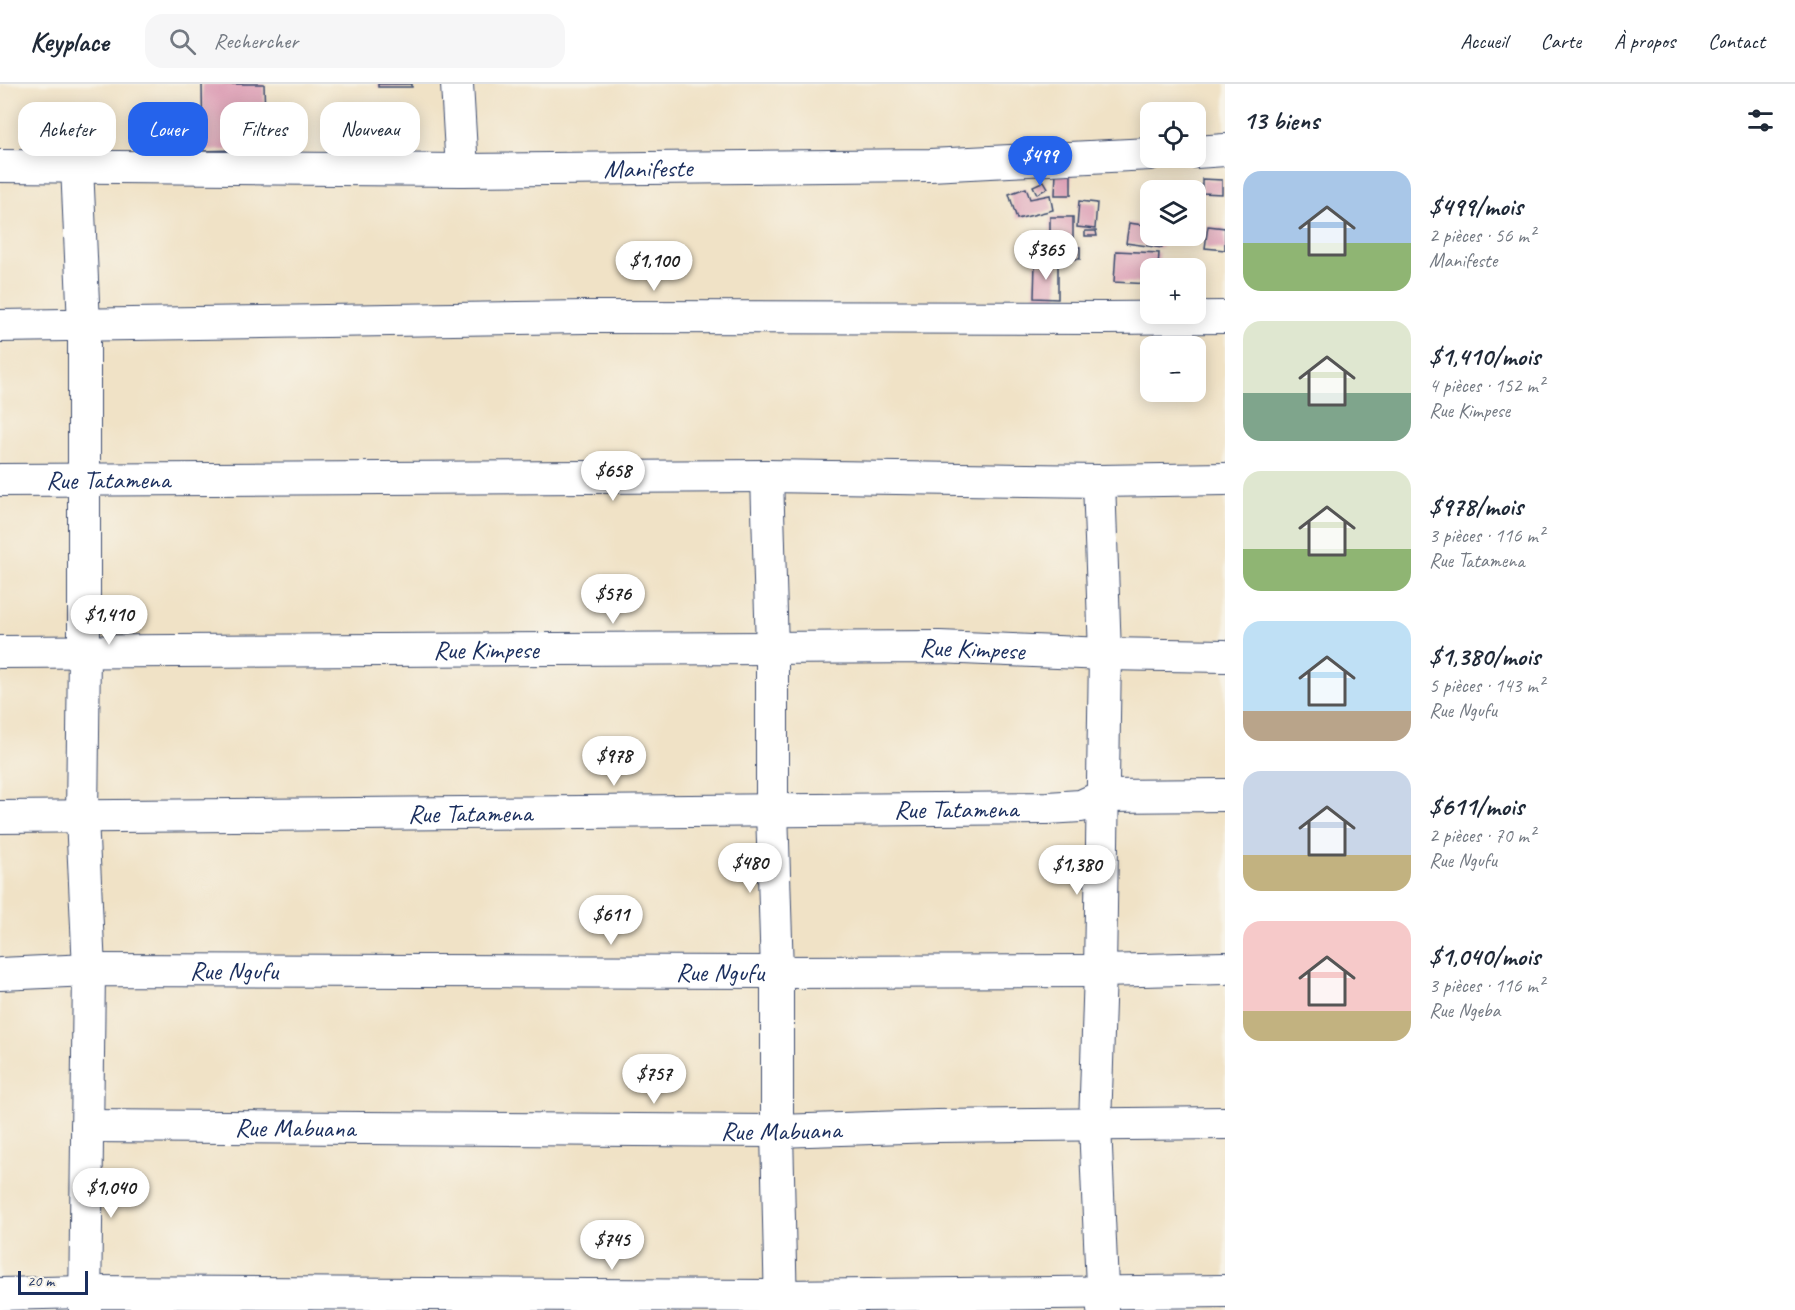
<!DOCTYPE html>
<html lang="fr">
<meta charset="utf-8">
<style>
body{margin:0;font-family:Caveat,sans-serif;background:#f6f6f7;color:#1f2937;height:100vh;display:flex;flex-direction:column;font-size:22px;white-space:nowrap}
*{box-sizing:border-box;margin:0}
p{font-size:20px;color:#747a83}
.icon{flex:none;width:33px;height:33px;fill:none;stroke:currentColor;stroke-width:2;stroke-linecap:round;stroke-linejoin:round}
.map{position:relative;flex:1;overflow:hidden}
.drawer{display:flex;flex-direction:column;background:#fff;width:570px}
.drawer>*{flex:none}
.guide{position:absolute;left:18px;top:18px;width:570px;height:54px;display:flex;gap:12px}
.fabs{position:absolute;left:1140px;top:18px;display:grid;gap:12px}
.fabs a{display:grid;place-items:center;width:66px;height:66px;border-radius:12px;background:#fff;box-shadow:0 3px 15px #0003;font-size:30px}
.scale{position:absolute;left:18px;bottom:15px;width:70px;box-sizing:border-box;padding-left:6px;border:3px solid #1b2f5e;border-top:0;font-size:16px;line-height:21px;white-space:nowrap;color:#1b2f5e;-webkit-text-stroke:4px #f7f3e8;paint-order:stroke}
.price{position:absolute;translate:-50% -51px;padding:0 14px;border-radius:21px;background:#fff;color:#222;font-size:20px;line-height:39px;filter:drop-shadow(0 2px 3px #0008)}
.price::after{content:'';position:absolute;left:50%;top:36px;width:18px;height:14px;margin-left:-9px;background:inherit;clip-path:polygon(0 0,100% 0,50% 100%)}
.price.active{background:#2563eb;color:#fff}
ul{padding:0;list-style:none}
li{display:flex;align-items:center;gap:18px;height:150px;padding:0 18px}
li span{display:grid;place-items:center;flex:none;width:168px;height:120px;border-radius:18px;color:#555}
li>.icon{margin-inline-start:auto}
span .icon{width:72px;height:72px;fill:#fffc;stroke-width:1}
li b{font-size:26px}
h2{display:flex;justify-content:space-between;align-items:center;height:72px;padding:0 18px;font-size:26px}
.tag{padding:0 21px;border-radius:18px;background:#fff;box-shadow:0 3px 15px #0003;font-size:21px;line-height:54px}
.tag.active{background:#2563eb;color:#fff}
header{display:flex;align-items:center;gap:36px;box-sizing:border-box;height:84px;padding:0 30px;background:#fff;border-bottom:2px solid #e0e1e3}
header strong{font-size:28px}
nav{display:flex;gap:33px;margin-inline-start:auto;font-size:21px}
.search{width:420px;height:54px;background:#f6f6f7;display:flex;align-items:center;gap:15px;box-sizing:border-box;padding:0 21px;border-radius:18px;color:#747a83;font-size:22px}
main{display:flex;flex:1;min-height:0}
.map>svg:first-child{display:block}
.building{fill:#da97b0}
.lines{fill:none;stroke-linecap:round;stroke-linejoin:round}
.minor-casing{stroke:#3b4a6e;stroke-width:34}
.minor{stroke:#fff;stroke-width:32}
.labels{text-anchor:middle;stroke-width:4.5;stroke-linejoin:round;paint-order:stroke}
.street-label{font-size:26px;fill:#1b2f5e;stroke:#f7f3e8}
</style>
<header>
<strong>Keyplace</strong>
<div class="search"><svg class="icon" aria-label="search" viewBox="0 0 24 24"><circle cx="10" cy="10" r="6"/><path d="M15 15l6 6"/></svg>Rechercher</div>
<nav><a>Accueil</a><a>Carte</a><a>À propos</a><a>Contact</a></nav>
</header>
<main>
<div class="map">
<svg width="1225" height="1226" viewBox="0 0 1225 1226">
<rect width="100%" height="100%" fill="#f7f3e8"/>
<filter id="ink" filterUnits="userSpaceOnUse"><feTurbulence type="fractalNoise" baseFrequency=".0167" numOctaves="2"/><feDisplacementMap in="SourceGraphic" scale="12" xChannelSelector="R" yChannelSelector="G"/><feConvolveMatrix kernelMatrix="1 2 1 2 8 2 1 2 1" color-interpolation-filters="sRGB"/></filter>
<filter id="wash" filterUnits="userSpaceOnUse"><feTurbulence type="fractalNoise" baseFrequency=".008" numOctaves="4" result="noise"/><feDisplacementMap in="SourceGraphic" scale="24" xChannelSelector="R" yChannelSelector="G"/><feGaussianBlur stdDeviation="1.35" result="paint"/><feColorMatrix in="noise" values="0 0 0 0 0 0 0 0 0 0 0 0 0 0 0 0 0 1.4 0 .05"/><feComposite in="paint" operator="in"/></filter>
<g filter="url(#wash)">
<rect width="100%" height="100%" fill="#f0e2c6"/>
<g id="blocks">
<path class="building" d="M 202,0 L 264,0 L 266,65 L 203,67 Z
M 378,0 L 412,0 L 412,3 L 378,3 Z
M 1056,88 L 1071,89 L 1071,111 L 1055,111 Z
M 1202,95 L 1222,96 L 1222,110 L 1202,109 Z
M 1044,97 L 1048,104 L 1037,110 L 1033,102 Z
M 1026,104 L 1030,115 L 1050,111 L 1053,126 L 1017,135 L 1009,110 Z
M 1079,117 L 1097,119 L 1095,145 L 1077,143 Z
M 1050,133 L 1073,133 L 1073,155 L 1050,155 Z
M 1196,133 L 1199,133 L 1200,154 L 1175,154 L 1175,152 L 1196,152 Z
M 1129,139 L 1150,142 L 1150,152 L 1164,152 L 1162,164 L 1126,159 Z
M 1208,142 L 1225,144 L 1225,166 L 1205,164 Z
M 1085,147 L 1096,147 L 1097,152 L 1085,152 Z
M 1050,162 L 1080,163 L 1080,175 L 1050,174 Z
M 1116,167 L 1159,169 L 1158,184 L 1150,184 L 1150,200 L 1114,198 Z
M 1035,179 L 1058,180 L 1058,215 L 1034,214 Z"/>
</g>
</g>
<g filter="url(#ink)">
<use href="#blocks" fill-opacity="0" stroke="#3b4a6e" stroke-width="1.5"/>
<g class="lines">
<defs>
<g id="minor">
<path d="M 457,0 L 462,86"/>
<path d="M 1196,68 L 1225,66"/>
<path id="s1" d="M 0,82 L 462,86 L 930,81 L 1150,70"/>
<path d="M 77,82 L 84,241 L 84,567 L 82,733 L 89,886 L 85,1226"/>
<path d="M 0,242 L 586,233 L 1105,234 L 1225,233"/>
<path d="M 767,392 L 772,565 L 772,726 L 777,888 L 777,1047 L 781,1226"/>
<path id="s2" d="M 0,396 L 767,392 L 1099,397 L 1225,395"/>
<path d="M 1099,397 L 1105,570 L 1100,887 L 1095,1041 L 1103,1226"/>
<path id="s3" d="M 0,568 L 939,563 L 1105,570 L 1225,572"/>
<path id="s4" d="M 0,733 L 1047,724 L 1081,722 L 1103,712 L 1225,711"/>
<path id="s5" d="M 0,890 L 89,886 L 777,888 L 1100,887 L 1225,884"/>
<path id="s6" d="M 87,1042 L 777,1047 L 937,1042 L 1225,1039"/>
<path d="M 0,1210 L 86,1208 L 780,1212 L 1225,1207"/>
</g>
</defs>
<use href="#minor" class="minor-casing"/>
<use href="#minor" class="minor"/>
</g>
</g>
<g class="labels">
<g class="street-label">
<text dy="9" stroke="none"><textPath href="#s1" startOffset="648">Manifeste</textPath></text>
<text dy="9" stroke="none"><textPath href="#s2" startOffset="108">Rue Tatamena</textPath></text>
<text dy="9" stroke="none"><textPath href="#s3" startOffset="486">Rue Kimpese</textPath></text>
<text dy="9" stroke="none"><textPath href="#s3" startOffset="972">Rue Kimpese</textPath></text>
<text dy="9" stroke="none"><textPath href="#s4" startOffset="956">Rue Tatamena</textPath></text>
<text dy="9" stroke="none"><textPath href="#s4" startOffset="470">Rue Tatamena</textPath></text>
<text dy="9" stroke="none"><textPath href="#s5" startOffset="234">Rue Ngufu</textPath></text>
<text dy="9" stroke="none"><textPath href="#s5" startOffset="720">Rue Ngufu</textPath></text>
<text dy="9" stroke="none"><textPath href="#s6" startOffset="208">Rue Mabuana</textPath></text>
<text dy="9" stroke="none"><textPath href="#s6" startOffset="694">Rue Mabuana</textPath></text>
</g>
</g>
</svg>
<div class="fabs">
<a><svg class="icon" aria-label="locate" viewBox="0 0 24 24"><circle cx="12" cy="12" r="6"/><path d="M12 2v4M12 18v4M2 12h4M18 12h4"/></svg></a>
<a><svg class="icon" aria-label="layers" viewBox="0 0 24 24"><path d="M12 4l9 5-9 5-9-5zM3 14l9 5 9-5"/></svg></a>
<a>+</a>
<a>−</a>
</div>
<div class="scale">20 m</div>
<b class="price active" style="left:1040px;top:103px">$499</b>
<b class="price" style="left:1046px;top:197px">$365</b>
<b class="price" style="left:654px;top:208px">$1,100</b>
<b class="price" style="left:613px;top:418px">$658</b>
<b class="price" style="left:613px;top:541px">$576</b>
<b class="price" style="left:109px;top:562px">$1,410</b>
<b class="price" style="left:614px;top:703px">$978</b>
<b class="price" style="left:750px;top:810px">$480</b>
<b class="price" style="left:1077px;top:812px">$1,380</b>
<b class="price" style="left:611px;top:862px">$611</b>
<b class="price" style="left:654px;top:1021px">$757</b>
<b class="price" style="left:111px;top:1135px">$1,040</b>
<b class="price" style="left:612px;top:1187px">$745</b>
<div class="guide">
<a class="tag">Acheter</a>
<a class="tag active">Louer</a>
<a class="tag">Filtres</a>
<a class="tag">Nouveau</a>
</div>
</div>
<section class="drawer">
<h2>13 biens<svg class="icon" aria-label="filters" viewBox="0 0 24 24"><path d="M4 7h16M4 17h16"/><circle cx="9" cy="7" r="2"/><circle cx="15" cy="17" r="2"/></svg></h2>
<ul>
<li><span style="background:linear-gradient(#a9c7e8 60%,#8fb573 0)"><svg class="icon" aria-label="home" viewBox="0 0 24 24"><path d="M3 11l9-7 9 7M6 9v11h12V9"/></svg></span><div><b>$499/mois</b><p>2 pièces · 56 m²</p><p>Manifeste</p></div></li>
<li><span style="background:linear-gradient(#dfe7d0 60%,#7fa58c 0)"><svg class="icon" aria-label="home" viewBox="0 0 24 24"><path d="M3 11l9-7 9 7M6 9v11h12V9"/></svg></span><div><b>$1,410/mois</b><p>4 pièces · 152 m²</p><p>Rue Kimpese</p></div></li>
<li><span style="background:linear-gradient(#dfe7d0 65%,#8fb573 0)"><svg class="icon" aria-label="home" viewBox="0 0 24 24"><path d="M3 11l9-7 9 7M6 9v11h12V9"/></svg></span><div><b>$978/mois</b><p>3 pièces · 116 m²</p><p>Rue Tatamena</p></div></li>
<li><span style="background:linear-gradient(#bfe0f5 75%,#b9a48a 0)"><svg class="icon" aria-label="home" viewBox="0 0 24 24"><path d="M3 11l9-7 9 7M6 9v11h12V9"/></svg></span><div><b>$1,380/mois</b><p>5 pièces · 143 m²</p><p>Rue Ngufu</p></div></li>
<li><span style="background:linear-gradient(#c9d6e8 70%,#c2b280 0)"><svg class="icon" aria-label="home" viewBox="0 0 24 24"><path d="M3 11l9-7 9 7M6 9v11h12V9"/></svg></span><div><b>$611/mois</b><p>2 pièces · 70 m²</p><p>Rue Ngufu</p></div></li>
<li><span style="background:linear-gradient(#f6c9c9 75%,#c2b280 0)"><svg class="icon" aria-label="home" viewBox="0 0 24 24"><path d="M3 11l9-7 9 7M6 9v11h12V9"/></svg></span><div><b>$1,040/mois</b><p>3 pièces · 116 m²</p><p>Rue Ngeba</p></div></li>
</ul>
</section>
</main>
